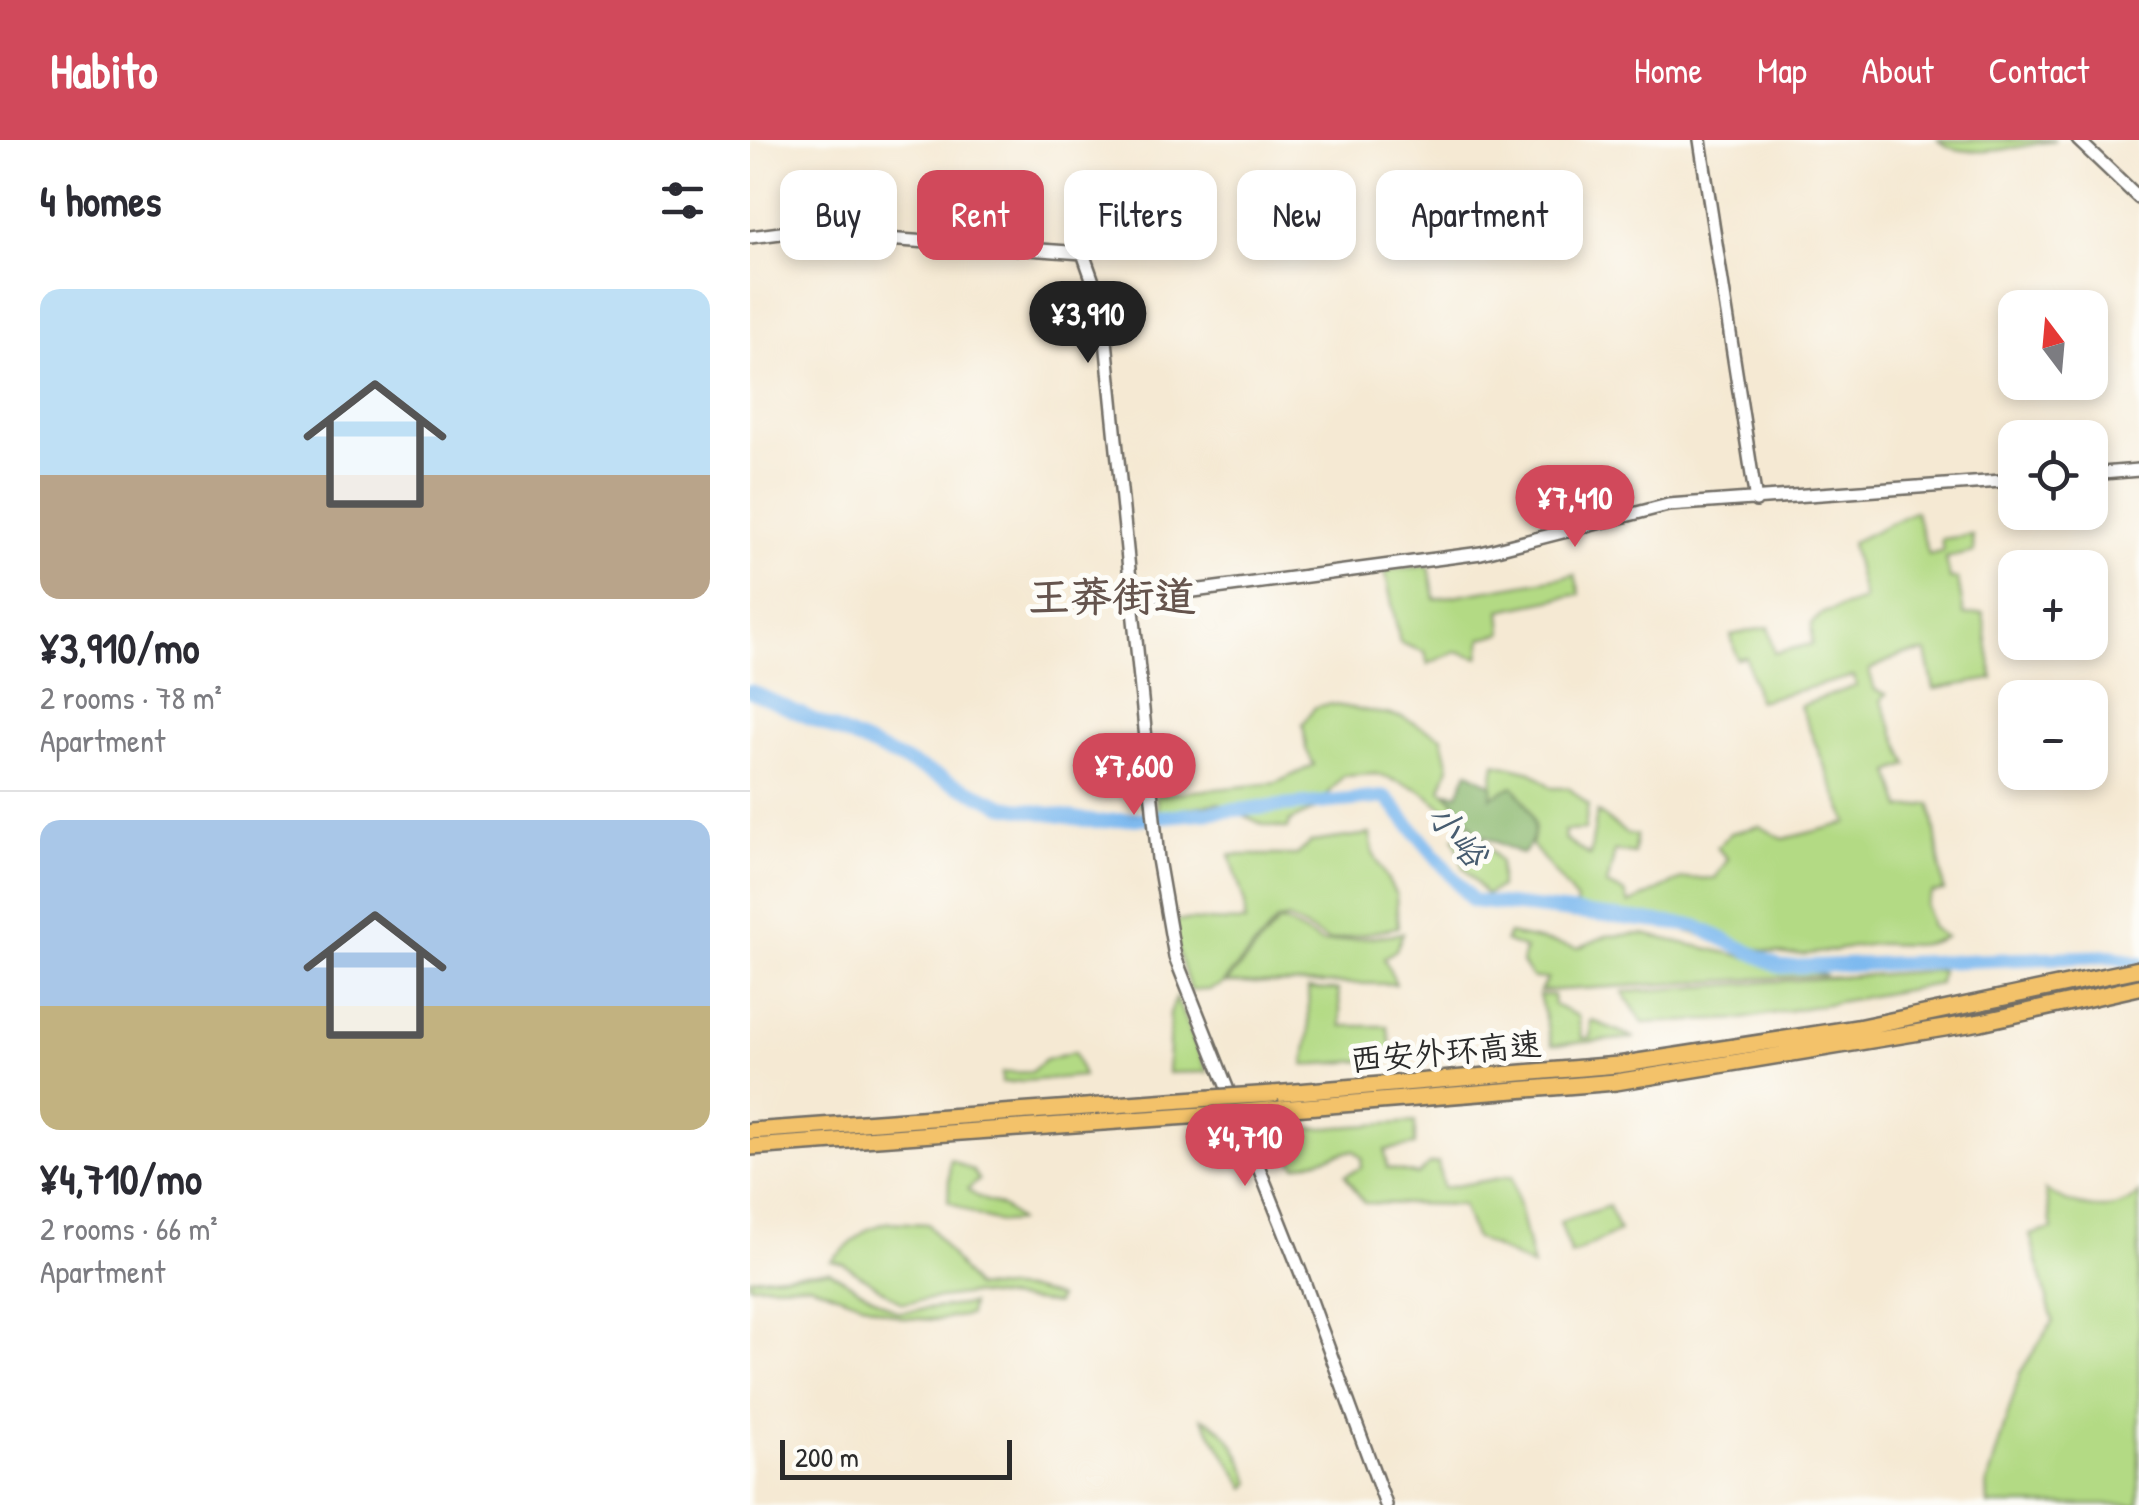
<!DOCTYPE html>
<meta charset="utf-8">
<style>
body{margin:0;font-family:"Patrick Hand","LXGW WenKai TC",sans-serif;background:#f2f2f3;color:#2b2b33;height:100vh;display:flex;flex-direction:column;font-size:38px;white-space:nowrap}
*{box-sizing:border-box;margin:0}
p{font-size:32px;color:#7c7c81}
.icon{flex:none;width:55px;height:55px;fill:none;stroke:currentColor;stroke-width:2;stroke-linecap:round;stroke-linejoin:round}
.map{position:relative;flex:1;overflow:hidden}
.panel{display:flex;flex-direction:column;background:#fff;width:750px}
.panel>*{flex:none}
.banner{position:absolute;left:30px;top:30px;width:950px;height:90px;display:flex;gap:20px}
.needle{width:65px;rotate:344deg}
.fabs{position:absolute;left:1248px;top:150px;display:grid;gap:20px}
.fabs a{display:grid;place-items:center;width:110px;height:110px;border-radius:20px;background:#fff;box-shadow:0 5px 15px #0003;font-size:50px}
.scale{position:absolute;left:30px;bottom:25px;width:232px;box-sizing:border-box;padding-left:10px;border:5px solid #2b2b2b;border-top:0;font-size:28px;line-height:35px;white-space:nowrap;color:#2b2b2b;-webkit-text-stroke:8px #fdfcf7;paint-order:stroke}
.price{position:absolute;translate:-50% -85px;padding:0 22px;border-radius:35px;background:#d1495b;color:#fff;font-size:32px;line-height:65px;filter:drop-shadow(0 2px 5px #0008)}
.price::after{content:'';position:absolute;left:50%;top:60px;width:30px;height:22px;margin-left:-15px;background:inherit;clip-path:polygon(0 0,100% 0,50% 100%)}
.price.active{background:#222;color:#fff}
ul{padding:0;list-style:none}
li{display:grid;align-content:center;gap:20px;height:530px;padding:0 40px}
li+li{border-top:2px solid #e1e1e2}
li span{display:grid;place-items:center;height:310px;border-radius:20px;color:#555}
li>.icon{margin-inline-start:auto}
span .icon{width:180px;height:180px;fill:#fffc;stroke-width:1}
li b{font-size:42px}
h2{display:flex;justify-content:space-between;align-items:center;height:120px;padding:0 40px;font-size:42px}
.chip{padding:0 35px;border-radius:20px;background:#fff;box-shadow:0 5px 15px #0003;font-size:35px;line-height:90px}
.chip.active{background:#d1495b;color:#fff}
header{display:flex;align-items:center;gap:60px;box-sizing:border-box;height:140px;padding:0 50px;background:#d1495b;color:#fff}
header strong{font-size:48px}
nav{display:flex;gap:55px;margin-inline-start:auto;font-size:35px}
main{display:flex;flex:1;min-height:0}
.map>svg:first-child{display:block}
.green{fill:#b3da84;stroke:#6f8258;stroke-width:2.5}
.forest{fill:#8eba72;stroke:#5c724e;stroke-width:2.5}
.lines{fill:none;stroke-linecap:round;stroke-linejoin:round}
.river{stroke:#7db9ef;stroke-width:14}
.minor-casing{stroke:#726e66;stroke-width:16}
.highway-casing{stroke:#726e66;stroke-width:20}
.minor{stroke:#fff;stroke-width:11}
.highway{stroke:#f3c26a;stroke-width:15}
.highway-bridge-casing{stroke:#726e66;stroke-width:20;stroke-linecap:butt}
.highway-bridge{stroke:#f3c26a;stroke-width:15}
.labels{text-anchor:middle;stroke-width:10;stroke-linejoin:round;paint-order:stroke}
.street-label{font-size:32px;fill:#2b2b2b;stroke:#fdfcf7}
.water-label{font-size:35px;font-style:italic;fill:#485d70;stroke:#fdfcf7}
.district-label{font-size:42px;font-weight:bold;fill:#65544d;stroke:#fdfcf7}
</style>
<header>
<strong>Habito</strong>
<nav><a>Home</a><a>Map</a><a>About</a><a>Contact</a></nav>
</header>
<main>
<section class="panel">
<h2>4 homes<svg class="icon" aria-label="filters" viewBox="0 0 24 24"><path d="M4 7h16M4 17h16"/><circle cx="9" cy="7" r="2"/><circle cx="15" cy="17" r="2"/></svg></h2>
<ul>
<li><span style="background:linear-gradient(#bfe0f5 60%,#b9a48a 0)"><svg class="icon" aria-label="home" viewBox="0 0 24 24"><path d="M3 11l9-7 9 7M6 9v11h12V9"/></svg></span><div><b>¥3,910/mo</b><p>2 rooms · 78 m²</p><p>Apartment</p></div></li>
<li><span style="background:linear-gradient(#a9c7e8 60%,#c2b280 0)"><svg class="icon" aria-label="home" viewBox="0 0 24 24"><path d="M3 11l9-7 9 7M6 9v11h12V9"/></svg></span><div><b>¥4,710/mo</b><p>2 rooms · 66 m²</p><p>Apartment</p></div></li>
</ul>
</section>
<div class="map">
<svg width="1389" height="1365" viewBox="0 0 1389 1365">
<rect width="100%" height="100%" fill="#fdfcf7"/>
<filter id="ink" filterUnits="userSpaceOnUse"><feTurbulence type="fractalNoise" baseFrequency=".01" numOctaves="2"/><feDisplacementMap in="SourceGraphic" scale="20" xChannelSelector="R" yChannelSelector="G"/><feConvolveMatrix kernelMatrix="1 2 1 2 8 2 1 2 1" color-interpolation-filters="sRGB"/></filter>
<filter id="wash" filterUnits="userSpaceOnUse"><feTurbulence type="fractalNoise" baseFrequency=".0048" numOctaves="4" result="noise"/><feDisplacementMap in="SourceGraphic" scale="40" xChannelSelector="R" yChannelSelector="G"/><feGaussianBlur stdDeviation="2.25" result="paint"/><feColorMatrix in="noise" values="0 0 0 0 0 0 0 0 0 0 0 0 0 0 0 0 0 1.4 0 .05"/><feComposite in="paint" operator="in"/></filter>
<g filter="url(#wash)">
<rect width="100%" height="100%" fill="#f5e9d3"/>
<path class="green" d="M 1188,0 L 1306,0 C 1276,6 1212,22 1188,0 Z
M 1165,371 L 1179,415 L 1193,411 L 1191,399 L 1222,395 L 1224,412 L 1196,418 L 1200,439 L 1208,439 L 1214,475 L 1233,473 L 1243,539 L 1184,549 L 1176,512 L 1151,515 L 1119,530 L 1125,550 L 1136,554 L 1131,560 L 1158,625 L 1140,632 L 1152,668 L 1181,664 L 1194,751 L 1182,753 L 1176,765 L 1181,787 L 1195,797 C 1166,810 1157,803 1128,804 C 1096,806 1059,819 1028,813 C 957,801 897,771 823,778 L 827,761 L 782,705 L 785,687 L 755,652 L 740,657 L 745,623 L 782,632 L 802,648 L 819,648 L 838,665 L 835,690 L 814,691 L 815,699 L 840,716 L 847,672 L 877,694 L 886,695 L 884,714 L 865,711 L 857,745 L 875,753 L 879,764 L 932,739 L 965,738 L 978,719 L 967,708 L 981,693 L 1010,686 L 1033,699 L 1098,683 L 1050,566 L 1106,546 L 1104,536 L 1008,561 L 996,517 L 987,519 L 981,495 L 1019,487 L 1024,513 L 1062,504 L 1062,483 L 1073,473 L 1114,460 L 1101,403 Z
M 679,426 L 685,459 L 825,435 L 830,454 L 751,470 L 753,493 L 732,498 L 729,518 L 706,511 L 678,524 L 675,512 L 650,503 L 635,430 Z
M 579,564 L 652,577 L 692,597 L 699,627 L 691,649 L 707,664 L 727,693 L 669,649 L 626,634 L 593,636 L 566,669 L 540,681 L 538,689 L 514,685 L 468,663 L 408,673 L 406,655 L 526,643 L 564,625 L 556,609 L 553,584 L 565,567 Z
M 620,694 L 623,713 L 646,755 L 648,787 L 579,801 L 538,779 L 527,781 L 471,845 L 459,850 L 440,850 L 418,780 L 495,782 L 495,764 L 480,715 L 547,715 L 561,702 Z
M 731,696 L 750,722 L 750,747 L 736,755 L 714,728 L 704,698 Z
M 534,782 L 573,803 L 653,793 L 646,810 L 634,818 L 646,844 L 476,843 L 527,784 Z
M 759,794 L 828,808 L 856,796 L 893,794 L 1076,835 L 790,851 L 797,839 L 782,838 L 772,823 L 775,809 L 755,801 Z
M 1191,830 L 1189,844 L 992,879 L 893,883 L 873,852 Z
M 558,849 L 588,850 L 592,886 L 637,886 L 644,919 L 554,925 L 559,893 Z
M 789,855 L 803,855 L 804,865 L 828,876 L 832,898 L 840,898 L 841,880 L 885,898 L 802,905 Z
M 426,858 L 457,932 L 418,933 L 420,873 Z
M 324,912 L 333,936 L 252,943 L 252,933 L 281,932 L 295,920 Z
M 665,982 L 665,1005 L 635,1010 L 637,1028 L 668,1035 L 679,1024 L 688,1023 L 693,1048 L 762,1036 L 783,1127 L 724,1097 L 712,1065 L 614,1063 L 595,1035 L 611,1028 L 612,1018 L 604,1010 L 546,1026 L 531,1006 L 528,995 L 558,989 Z
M 200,1019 L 223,1031 L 229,1040 L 218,1049 C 234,1066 248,1057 268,1081 C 243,1086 220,1072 198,1061 Z
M 1295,1050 C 1321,1067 1364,1079 1389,1053 L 1389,1365 L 1238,1365 L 1237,1345 L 1270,1233 L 1303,1181 L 1280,1095 L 1302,1089 Z
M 859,1066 L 869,1091 L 821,1115 L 810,1082 Z
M 138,1082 L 178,1084 L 224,1147 L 279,1150 L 308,1158 L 306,1164 L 221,1154 L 152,1163 L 94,1124 L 81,1121 L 116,1090 Z
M 79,1131 L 148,1172 L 221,1164 L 219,1175 L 188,1180 L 153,1178 L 59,1144 L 0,1145 L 0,1138 Z
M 452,1278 C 477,1286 494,1319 501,1343 L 496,1348 Z"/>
<path class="forest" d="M 718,631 L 743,646 L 741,657 L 763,646 C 780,666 796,692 772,714 L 727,693 L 697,652 L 708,654 Z"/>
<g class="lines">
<path class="river" d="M 0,551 L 254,666 L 347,682 L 636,657 L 723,761 L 946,786 L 1031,827 L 1361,816 L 1389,824"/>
</g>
</g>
<g filter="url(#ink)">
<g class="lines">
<defs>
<path id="minor" d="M 950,0 L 1006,361
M 1328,0 L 1389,58
M 0,97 L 38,92 L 333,113 L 353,170 L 408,719 L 425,817 L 552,1136 L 636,1365
M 1340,334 L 1389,330
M 383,459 L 731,413 L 918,365 L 1265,340"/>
<path id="highway" d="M 523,954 L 868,925 L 1107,888 L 1389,829
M 530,969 L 866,942 L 1231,882 L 1389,847
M 0,991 L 462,958
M 0,1007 L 467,974"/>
</defs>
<use href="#minor" class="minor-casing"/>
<use href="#highway" class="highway-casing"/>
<use href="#minor" class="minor"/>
<use href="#highway" class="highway"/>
<defs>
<path id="highway-bridge" d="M 462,958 L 523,954
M 467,974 L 530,969"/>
</defs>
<use href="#highway-bridge" class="highway-bridge-casing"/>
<use href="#highway-bridge" class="highway-bridge"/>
</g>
</g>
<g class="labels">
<g class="street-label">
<text transform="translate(696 912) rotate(-5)" y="11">西安外环高速</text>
</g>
<g class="water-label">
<text transform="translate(707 695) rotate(50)" y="12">小峪</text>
</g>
<g class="district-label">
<text x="362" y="471">王莽街道</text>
</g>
</g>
</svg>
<div class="fabs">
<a><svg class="needle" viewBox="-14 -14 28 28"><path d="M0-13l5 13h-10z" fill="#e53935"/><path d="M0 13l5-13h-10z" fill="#7c7c81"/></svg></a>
<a><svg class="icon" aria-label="locate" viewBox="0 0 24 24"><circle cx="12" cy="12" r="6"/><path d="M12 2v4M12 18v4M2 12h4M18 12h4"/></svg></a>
<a>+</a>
<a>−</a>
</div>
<div class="scale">200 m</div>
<b class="price active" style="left:338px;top:226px">¥3,910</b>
<b class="price" style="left:825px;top:410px">¥7,410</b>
<b class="price" style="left:384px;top:678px">¥7,600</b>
<b class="price" style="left:495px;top:1049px">¥4,710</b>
<div class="banner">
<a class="chip">Buy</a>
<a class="chip active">Rent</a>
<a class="chip">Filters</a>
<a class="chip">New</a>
<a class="chip">Apartment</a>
</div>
</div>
</main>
